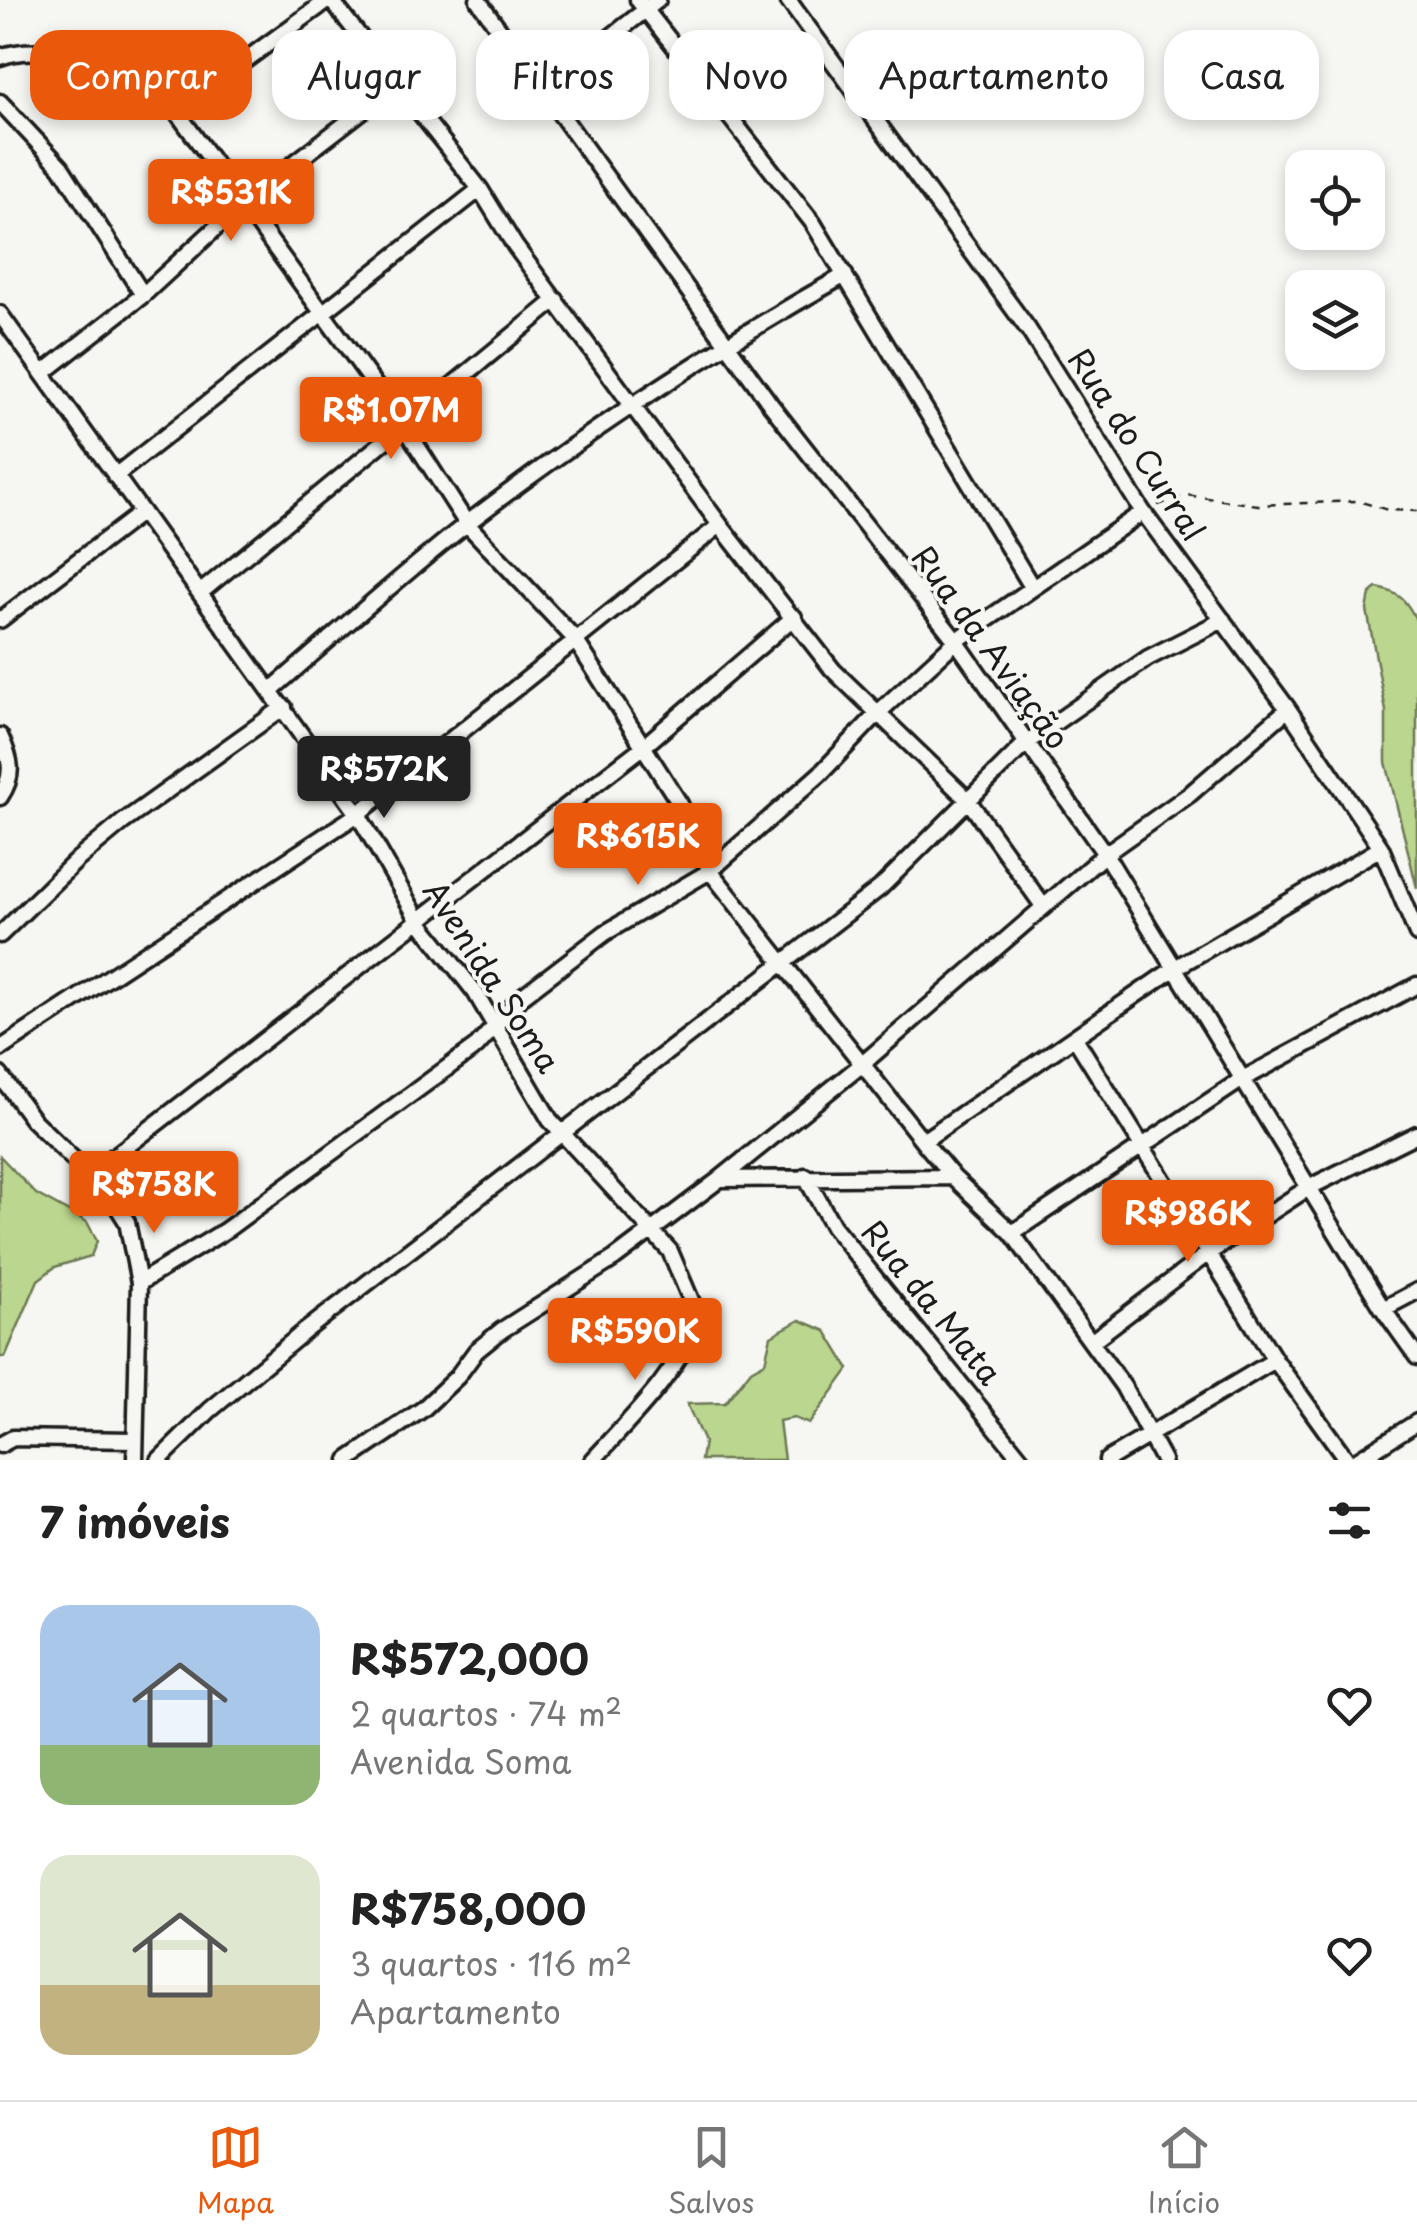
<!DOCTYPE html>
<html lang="pt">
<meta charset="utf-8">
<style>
body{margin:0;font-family:"Playpen Sans",sans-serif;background:#f6f6f6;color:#222;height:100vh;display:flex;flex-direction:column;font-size:38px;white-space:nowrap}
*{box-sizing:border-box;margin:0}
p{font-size:32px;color:#767676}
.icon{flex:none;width:55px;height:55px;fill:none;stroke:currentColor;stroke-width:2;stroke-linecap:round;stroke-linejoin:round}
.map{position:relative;height:1460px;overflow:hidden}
.drawer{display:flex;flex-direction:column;background:#fff;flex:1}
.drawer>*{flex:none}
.banner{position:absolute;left:30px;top:30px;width:1358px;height:90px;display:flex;gap:20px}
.buttons{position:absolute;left:1285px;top:150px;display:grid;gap:20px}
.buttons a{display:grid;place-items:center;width:100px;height:100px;border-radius:20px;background:#fff;box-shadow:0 5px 15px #0003;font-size:50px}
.price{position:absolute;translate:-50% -85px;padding:0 22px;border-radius:10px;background:#ea580c;color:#fff;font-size:32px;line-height:65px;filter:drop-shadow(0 2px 5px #0008)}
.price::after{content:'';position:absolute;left:50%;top:60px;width:30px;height:22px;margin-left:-15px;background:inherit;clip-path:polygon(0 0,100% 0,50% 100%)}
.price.current{background:#222;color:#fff}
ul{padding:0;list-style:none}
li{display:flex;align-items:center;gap:30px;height:250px;padding:0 40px}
li span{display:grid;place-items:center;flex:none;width:280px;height:200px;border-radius:30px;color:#555}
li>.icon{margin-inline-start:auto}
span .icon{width:120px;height:120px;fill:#fffc;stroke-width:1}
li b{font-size:42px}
h2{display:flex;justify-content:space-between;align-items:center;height:120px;padding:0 40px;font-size:42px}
.pill{padding:0 35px;border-radius:30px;background:#fff;box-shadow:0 5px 15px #0003;font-size:35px;line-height:90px}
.pill.current{background:#ea580c;color:#fff}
.menu{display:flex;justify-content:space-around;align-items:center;height:140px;border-top:2px solid #e0e0e0;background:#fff;font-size:28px;color:#767676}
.menu a{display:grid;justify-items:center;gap:5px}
.menu .current{color:#ea580c}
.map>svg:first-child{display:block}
.green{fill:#bbd68e;stroke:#6c7955;stroke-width:2.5}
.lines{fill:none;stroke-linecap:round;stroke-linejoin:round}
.minor-casing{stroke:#1c1c1c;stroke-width:21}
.path{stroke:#1c1c1c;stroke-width:2.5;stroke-dasharray:8 8;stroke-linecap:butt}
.minor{stroke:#f6f6f2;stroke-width:14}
.labels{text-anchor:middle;stroke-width:8;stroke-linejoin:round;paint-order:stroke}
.street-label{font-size:32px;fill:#1c1c1c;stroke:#f6f6f2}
</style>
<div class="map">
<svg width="1417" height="1460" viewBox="0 0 1417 1460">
<rect width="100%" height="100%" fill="#f6f6f2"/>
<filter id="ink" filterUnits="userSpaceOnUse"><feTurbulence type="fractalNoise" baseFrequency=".01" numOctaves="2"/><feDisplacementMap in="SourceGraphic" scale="20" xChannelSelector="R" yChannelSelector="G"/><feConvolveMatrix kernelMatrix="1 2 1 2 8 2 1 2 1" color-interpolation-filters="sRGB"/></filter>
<g filter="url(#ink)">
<path class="green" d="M 1377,588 C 1400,592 1407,601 1417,622 L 1417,888 L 1386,762 L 1386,711 L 1367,610 L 1370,594 Z
M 0,1156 L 36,1194 L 87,1222 L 97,1241 L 91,1256 L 55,1267 L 38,1280 L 5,1357 L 0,1357 Z
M 800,1320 L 826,1331 L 849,1369 L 809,1424 L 794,1418 L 779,1421 L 784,1460 L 701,1460 L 704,1442 L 687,1404 L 725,1403 L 751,1370 L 765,1362 L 771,1336 Z"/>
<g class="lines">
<defs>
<path id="minor" d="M 331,0 L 480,189 L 515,246 L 720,525 L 833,670 L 968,800 L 1043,906
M 478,0 L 771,405 L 956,641 L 1105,854 L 1383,1309 L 1417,1357
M 638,0 L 813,223 L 1032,587
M 788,0 L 1028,329 L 1143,512 L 1288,709 L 1381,848 L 1417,934
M 0,57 C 55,38 135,74 176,111 L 403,424 L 467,524 L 574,638 L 680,804 L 710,871 L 923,1141 L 953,1177 L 1012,1233 L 1123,1386 L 1163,1460
M 543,90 L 658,0
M 0,102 L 61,167 L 143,295
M 176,111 L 328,0
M 0,314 L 358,814 L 419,921 L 475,992 L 550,1120 L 670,1251 L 699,1319 C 675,1376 634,1415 593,1460
M 43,373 L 143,295 L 244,202 L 397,84
M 115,476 L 480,189
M 201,592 L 556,300
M 0,620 L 142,512
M 271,690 C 336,634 401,575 469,522 C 589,430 714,349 845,275
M 0,736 C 11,759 15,775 0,797
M 0,935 L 77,860 L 123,822 L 284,707
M 1075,1038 L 1275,1360 L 1347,1460
M 0,1049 L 358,814 L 720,525
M 0,1075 L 33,1120 L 110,1195 L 127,1222 L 139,1283 L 135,1460
M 923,1141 L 1175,968 L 1381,848
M 90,1175 L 643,747 L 794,617
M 805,1176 L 833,1226 L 1022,1460
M 720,1179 L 953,1177
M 1012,1233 L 1241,1080 L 1417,985
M 139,1283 L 226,1230 L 477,1046 L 520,998 L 605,933 L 710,871 L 820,774 L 879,712 L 956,641 L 1143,512
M 1383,1309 L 1417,1291
M 1091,1342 L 1207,1254 L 1308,1188 L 1417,1134
M 0,1445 L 13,1438 L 133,1440
M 159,1460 L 210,1410 L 305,1331 L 880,888 L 1026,743 L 1148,658 L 1223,620
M 348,1460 L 423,1409 L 457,1377 L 476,1351 L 502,1330 L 615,1258 L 720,1179 L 860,1066 L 1105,854 L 1190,794 L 1288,709
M 1107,1460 L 1275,1360
M 1357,1460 L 1417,1422"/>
</defs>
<use href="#minor" class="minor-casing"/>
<path class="path" d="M 1158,505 L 1186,495 L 1258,505 L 1358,501 L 1388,510 L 1417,511"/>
<use href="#minor" class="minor"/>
</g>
</g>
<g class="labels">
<g class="street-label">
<text transform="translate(1136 445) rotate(57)" y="11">Rua do Curral</text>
<text transform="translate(990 648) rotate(54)" y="11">Rua da Aviação</text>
<text transform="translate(491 977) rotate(57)" y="11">Avenida Soma</text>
<text transform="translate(931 1303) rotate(51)" y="11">Rua da Mata</text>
</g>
</g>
</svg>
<div class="buttons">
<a><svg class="icon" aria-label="locate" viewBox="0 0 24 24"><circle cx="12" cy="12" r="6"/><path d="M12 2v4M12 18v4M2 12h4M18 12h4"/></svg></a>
<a><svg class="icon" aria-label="layers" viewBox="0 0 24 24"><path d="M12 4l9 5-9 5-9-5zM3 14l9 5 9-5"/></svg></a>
</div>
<b class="price" style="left:231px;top:244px">R$531K</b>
<b class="price" style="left:391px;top:462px">R$1.07M</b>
<b class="price current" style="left:384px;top:821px">R$572K</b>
<b class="price" style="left:638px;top:888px">R$615K</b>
<b class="price" style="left:154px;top:1236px">R$758K</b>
<b class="price" style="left:1188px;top:1265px">R$986K</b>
<b class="price" style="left:635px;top:1383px">R$590K</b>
<div class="banner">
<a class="pill current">Comprar</a>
<a class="pill">Alugar</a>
<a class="pill">Filtros</a>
<a class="pill">Novo</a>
<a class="pill">Apartamento</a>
<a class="pill">Casa</a>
</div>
</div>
<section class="drawer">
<h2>7 imóveis<svg class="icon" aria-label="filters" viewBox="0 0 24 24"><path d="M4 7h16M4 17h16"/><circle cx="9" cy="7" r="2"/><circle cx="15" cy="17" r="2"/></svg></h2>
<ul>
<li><span style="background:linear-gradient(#a9c7e8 70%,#8fb573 0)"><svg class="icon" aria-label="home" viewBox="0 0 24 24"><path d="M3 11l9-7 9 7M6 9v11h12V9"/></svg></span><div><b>R$572,000</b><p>2 quartos · 74 m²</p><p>Avenida Soma</p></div><svg class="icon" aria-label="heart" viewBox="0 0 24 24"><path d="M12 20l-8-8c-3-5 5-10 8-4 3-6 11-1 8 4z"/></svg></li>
<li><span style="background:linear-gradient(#dfe7d0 65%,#c2b280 0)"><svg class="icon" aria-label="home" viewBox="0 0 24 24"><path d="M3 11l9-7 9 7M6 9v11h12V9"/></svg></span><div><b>R$758,000</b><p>3 quartos · 116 m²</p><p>Apartamento</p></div><svg class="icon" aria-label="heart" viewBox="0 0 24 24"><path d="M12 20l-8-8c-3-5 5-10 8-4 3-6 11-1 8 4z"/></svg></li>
</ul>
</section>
<nav class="menu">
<a class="current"><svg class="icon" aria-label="map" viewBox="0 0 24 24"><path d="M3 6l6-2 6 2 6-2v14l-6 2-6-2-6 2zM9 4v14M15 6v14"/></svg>Mapa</a>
<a><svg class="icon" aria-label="saved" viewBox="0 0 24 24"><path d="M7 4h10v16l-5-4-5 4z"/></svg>Salvos</a>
<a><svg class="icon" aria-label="home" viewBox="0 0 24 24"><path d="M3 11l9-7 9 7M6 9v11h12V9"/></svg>Início</a>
</nav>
